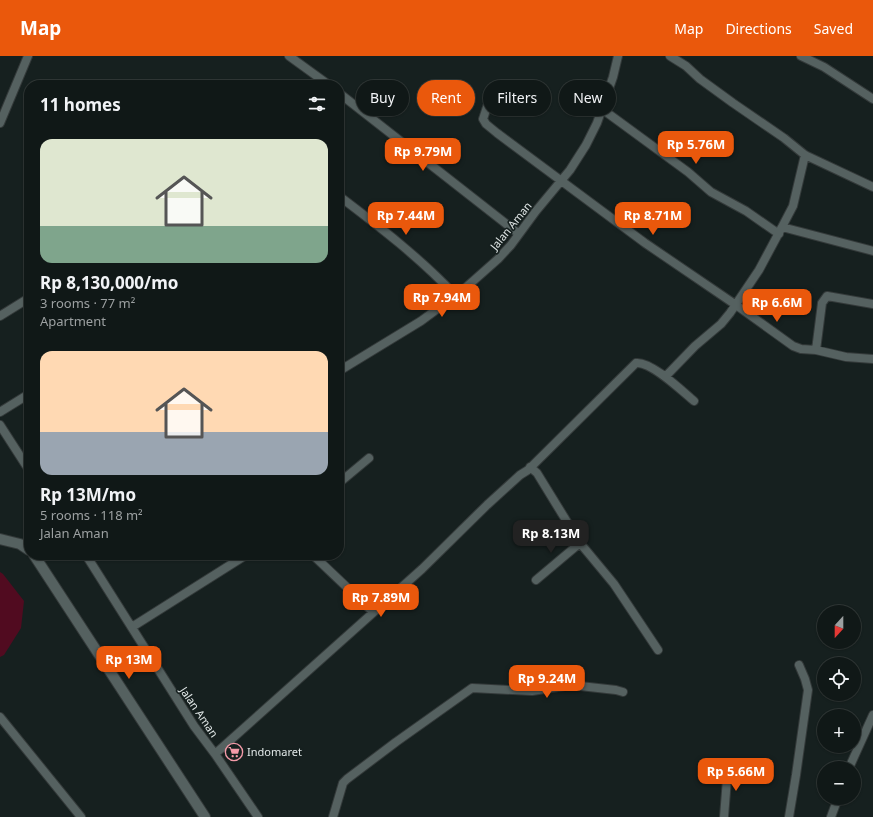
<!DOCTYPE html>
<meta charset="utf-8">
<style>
body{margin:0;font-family:"Noto Sans",sans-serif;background:#192120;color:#f1f3f6;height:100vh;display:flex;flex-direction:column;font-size:15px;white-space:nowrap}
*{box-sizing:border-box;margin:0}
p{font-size:13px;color:#9ca0a1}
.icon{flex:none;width:22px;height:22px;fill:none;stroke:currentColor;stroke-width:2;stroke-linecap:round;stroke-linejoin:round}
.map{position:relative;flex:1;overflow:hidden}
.panel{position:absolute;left:24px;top:24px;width:320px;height:480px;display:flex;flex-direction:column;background:#101817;border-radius:16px;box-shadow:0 1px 3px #0004,0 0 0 1px #303736}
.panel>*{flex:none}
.guide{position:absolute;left:356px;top:24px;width:380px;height:36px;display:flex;gap:8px}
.needle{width:26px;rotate:201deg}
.buttons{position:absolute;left:817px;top:549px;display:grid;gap:8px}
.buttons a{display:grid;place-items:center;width:44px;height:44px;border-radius:50%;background:#101817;box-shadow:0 1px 3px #0004,0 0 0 1px #303736;font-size:20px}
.price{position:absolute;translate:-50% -34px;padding:0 9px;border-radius:8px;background:#ea580c;color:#fff;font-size:13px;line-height:26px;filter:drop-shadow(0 1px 2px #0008)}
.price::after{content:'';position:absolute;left:50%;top:24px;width:12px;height:9px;margin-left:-6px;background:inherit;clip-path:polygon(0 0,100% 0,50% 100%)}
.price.selected{background:#222;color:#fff}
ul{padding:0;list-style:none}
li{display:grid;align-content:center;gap:8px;height:212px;padding:0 16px}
li span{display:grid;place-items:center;height:124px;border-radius:12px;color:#555}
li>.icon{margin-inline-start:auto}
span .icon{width:72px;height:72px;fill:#fffc;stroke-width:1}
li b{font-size:17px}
h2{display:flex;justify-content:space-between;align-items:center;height:48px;padding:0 16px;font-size:17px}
.pill{padding:0 14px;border-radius:18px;background:#101817;box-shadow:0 1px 3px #0004,0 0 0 1px #303736;font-size:14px;line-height:36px}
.pill.selected{background:#ea580c;color:#fff}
header{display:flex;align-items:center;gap:24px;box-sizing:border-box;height:56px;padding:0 20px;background:#ea580c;color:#fff}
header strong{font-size:19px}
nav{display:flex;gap:22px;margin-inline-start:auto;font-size:14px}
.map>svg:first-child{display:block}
.green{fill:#510b20}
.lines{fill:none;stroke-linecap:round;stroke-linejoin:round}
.street-casing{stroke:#343a3a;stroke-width:10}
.secondary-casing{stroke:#343a3a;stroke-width:12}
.street{stroke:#556160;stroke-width:8}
.secondary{stroke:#556160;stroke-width:10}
.labels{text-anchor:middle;stroke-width:3.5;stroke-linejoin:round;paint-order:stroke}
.street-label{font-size:11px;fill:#e1e7e7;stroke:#16201f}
.poi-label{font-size:11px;fill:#e1e7e7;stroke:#16201f;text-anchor:start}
</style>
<header>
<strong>Map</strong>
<nav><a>Map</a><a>Directions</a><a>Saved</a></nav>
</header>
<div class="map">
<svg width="873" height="761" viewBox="0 0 873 761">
<rect width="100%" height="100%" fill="#16201f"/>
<path class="green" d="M 0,516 L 3,518 L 24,545 L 21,572 L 4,599 L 0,601 Z"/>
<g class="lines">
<defs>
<path id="street" d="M 289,0 L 329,29
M 670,0 L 686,10 L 700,23 L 733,47 L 784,82 L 805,99 L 873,131
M 801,0 L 824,11 L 873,43
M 339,37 L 519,178
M 489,45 L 483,63 L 486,68 L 497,77 L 645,187 L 736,249 L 793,290 L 801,293 L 816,294 L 846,301 L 873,303
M 602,53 L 688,116 L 711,136 L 746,155 L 779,178
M 0,67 L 28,0
M 339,140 C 380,171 420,202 455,239
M 782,171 L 793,150 L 805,99
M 0,260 L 29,242
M 816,294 L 822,247 L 827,240 L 873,248
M 339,315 L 421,265 L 463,234 L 498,203 L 511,189 L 536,155 L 570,114 L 586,89 L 597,67 L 613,21 L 618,0
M 665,321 L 695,290 L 721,268 L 730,257 L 759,214 L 782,171 L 873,195
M 0,356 L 29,338
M 0,369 L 29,414
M 530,411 L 537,417 L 580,487 L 614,528 L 658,594
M 339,427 L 369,402
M 86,499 L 194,670 L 215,698 L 258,761
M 313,499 L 373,556
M 536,524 L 580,487
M 132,571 L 246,499
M 0,661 L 81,761
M 215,698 L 422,513 L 487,449 L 520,419 L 528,414 L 636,307 C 651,305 682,335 694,345
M 849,712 L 873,659
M 333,761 L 343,727 L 347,723 L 396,686 L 472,632 L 532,635 L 571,629 L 616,634 L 623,636
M 724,761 L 728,710
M 789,761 L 796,719 L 808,634 L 805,623 L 799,609
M 831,761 L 838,742"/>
<path id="secondary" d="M 0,483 L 20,488 L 29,494
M 34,499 L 205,761"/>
</defs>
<use href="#street" class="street-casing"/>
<use href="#secondary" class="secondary-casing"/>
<use href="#street" class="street"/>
<use href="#secondary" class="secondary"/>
</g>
<defs>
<symbol id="supermarket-ring" viewBox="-11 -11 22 22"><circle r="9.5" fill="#16201f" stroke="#f39aa8" stroke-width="1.5"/><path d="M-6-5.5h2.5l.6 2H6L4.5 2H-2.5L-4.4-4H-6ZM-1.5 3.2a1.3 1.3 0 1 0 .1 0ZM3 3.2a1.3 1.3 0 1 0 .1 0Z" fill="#f39aa8"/></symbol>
</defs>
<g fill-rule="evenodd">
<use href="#supermarket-ring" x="224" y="686" width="20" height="20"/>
</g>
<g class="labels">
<g class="street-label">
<text transform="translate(511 170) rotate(-51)" y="4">Jalan Aman</text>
<text transform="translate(199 656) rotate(56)" y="4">Jalan Aman</text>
</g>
<g class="poi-label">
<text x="247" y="700">Indomaret</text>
</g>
</g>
</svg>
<div class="buttons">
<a><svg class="needle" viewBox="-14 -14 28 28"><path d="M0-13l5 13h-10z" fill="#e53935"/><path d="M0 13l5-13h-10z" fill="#9ca0a1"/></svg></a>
<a><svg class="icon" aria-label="locate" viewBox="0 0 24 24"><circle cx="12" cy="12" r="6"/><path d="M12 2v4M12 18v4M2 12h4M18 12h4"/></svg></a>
<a>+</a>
<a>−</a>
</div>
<b class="price" style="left:696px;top:109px">Rp 5.76M</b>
<b class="price" style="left:423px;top:116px">Rp 9.79M</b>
<b class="price" style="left:406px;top:180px">Rp 7.44M</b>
<b class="price" style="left:653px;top:180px">Rp 8.71M</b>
<b class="price" style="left:442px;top:262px">Rp 7.94M</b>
<b class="price" style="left:777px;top:267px">Rp 6.6M</b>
<b class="price selected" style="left:551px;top:498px">Rp 8.13M</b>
<b class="price" style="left:381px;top:562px">Rp 7.89M</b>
<b class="price" style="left:129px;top:624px">Rp 13M</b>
<b class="price" style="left:547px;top:643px">Rp 9.24M</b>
<b class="price" style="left:736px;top:736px">Rp 5.66M</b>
<div class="guide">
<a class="pill">Buy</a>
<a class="pill selected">Rent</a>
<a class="pill">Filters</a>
<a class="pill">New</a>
</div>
<section class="panel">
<h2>11 homes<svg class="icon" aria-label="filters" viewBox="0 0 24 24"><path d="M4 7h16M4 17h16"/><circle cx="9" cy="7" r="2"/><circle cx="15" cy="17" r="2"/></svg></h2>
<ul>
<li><span style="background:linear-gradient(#dfe7d0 70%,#7fa58c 0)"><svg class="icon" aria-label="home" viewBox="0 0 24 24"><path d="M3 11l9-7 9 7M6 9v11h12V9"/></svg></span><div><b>Rp 8,130,000/mo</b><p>3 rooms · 77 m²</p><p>Apartment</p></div></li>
<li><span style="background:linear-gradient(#ffd9b3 65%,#9aa5b1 0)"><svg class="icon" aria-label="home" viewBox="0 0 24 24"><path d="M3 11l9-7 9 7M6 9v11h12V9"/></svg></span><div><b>Rp 13M/mo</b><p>5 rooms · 118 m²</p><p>Jalan Aman</p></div></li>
</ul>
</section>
</div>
